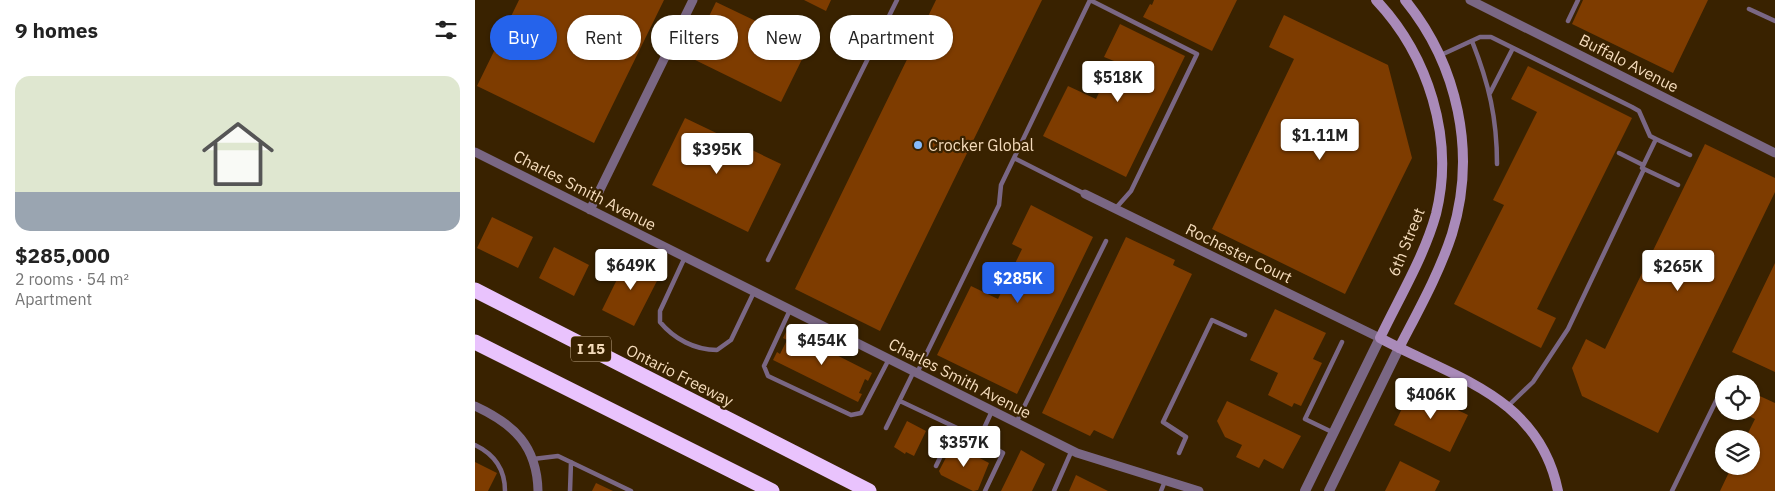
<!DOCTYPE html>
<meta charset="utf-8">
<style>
body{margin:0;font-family:"IBM Plex Sans",sans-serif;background:#f6f6f6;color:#222;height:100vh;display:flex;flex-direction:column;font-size:19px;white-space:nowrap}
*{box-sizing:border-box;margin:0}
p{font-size:16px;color:#767676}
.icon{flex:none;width:28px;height:28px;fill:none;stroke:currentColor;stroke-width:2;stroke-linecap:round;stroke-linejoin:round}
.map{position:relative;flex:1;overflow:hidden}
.drawer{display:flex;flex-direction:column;background:#fff;width:475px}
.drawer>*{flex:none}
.hud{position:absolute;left:15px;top:15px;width:475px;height:45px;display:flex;gap:10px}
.buttons{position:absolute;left:1240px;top:375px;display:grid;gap:10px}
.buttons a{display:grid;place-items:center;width:45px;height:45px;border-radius:50%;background:#fff;box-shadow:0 1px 4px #0004;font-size:25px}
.price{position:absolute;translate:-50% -42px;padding:0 11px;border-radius:5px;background:#fff;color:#222;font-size:16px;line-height:32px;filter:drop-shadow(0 1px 2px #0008)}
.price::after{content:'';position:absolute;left:50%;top:30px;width:15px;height:11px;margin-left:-8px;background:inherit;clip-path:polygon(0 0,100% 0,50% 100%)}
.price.on{background:#2563eb;color:#fff}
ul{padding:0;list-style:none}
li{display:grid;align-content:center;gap:10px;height:265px;padding:0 15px}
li+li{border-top:1px solid #e0e0e0}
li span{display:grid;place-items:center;height:155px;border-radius:15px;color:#555}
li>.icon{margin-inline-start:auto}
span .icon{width:90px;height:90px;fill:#fffc;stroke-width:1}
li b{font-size:21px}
h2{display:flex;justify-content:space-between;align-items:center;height:60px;padding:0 15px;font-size:21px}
.pill{padding:0 18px;border-radius:22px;background:#fff;box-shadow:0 1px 4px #0004;font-size:18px;line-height:45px}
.pill.on{background:#2563eb;color:#fff}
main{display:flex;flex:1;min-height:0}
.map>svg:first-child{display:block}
.building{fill:#7e3c00}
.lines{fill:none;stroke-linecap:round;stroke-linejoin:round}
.service{stroke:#7a6784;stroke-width:4.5}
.minor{stroke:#7a6784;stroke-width:9}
.tertiary{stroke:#7a6784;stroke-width:10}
.secondary{stroke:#a98ab9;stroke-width:10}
.motorway{stroke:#e9c3fd;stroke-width:15}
.poi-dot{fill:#86bbfb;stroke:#392200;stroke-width:2}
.labels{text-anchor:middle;stroke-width:4.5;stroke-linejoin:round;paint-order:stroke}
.shield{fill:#392200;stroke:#bda484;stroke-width:1}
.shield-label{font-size:15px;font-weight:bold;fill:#f5dcbc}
.street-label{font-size:16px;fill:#f5dcbc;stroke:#392200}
.poi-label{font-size:16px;fill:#f5dcbc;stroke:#392200;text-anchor:start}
</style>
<main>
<section class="drawer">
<h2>9 homes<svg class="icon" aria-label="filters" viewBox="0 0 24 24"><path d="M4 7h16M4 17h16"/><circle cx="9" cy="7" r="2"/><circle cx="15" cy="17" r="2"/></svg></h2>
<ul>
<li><span style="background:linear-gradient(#dfe7d0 75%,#9aa5b1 0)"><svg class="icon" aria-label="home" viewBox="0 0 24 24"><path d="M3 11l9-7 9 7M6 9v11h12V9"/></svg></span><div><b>$285,000</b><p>2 rooms · 54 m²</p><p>Apartment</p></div></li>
</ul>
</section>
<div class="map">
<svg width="1300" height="491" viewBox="0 0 1300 491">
<rect width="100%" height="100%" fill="#392200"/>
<path class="building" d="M 44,0 L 189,0 L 119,143 L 2,86 Z
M 329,0 L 356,0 L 351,11 Z
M 461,0 L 567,0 L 405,331 L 320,289 Z
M 679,0 L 762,0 L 737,51 L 668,17 L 675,4 L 677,5 Z
M 1108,0 L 1233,0 L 1198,73 L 1097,24 Z
M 241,2 L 287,24 L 291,16 L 337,39 L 306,102 L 214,57 Z
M 809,15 L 913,65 L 937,158 L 870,294 L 737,229 L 819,59 L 794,47 Z
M 645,24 L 710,56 L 651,177 L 568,136 L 593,86 L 621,99 L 639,61 L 629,57 Z
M 1053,66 L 1157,118 L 1062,309 L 1081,318 L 1066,348 L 979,304 L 1029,205 L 1018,200 L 1062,112 L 1036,99 Z
M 210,118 L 306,164 L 273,232 L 177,185 Z
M 1230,144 L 1300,178 L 1300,192 L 1183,433 L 1107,396 L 1097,368 L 1111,339 L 1130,349 Z
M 556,205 L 618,237 L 542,394 L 462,355 L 496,286 L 523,299 L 547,249 L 537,244 Z
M 17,217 L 58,237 L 43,268 L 2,248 Z
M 651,237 L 700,260 L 698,265 L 717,274 L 638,439 L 619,430 L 615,436 L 567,413 Z
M 79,247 L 114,265 L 99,296 L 64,278 Z
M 153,257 L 186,273 L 159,326 L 127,310 Z
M 1300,263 L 1300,372 L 1257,352 Z
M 800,309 L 851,333 L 838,359 L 847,363 L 826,406 L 819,403 L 817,407 L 793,395 L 803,373 L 775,360 Z
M 312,330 L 397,373 L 393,381 L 390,379 L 384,393 L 387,394 L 383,402 L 298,360 L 302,352 L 305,354 L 312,340 L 308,338 Z
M 937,388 L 993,415 L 975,452 L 919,425 Z
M 1276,392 L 1300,403 L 1300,491 L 1245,491 L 1257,466 L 1276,466 L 1276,439 L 1270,439 L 1280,419 L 1264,411 L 1276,411 Z
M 752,401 L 826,436 L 808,469 L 789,459 L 784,468 L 761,457 L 767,445 L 750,437 L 742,421 Z
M 432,421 L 451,431 L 439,456 L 431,452 L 430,454 L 419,447 Z
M 478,444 L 514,463 L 503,490 L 498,491 L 466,475 L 464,471 Z
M 546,450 L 570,464 L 557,491 L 526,491 Z
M 925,461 L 965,481 L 960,491 L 910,491 Z
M 0,462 L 22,473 L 13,491 L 0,491 Z
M 601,475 L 633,491 L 594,491 Z
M 121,483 L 138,491 L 117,491 Z"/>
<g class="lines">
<path class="service" d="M 1274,9 L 1300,21
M 1093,21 L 1103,0
M 997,41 C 1014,84 1022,118 1022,164
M 966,55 L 1005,37 L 1016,37 L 1157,107 L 1164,111 L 1175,136 L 1181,139 L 1167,168 L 1203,185
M 1015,93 L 1038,48
M 1181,139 L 1215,155
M 1144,153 L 1168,165
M 539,158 L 615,0 L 722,54 L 656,191 L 640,209
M 210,257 L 185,311 L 185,322 C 199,339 220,350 242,350 L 256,340 L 279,292
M 293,260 L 422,0
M 315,310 L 289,366 L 293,376 L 376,415 L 386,413 L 414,359
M 442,373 L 524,205 L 526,185 L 539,158 L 610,194
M 425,401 L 480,427
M 1033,406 L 1058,382 L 1093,329 L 1169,169
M 541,423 L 631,241
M 411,428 L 439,371
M 857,432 L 830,419 L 867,342
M 504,439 L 528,453 L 510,491
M 0,445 C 19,454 30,469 30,491
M 704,453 L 711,437 L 688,422 L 737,320 L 770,335
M 58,459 L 83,456 L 156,491
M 461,466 L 480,427 L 504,439 L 517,411
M 95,491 L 96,462
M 579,491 L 597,450
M 686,491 L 690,481
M 1197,491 L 1242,399"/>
<path class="minor" d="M 995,0 L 1300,153
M 0,152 L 602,453 L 724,491
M 610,194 L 905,338
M 115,210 L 218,0
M 0,406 C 39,424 62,446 63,491"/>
<path class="tertiary" d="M 830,491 L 905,338
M 854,491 L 924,348"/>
<path class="secondary" d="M 901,0 C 953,55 980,138 961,214 C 949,257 924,298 905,338 C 979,378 1064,396 1083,491
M 924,348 C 943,311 964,274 977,234 C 1002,153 983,65 930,0"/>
<path class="motorway" d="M 0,290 L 394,491
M 0,342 L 297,491"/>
</g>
<circle class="poi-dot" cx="443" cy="145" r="5"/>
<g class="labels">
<rect class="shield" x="96" y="336.5" width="40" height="25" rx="4"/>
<g class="shield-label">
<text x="116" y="354">I 15</text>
</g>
<g class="street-label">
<text transform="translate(1154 63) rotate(27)" y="6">Buffalo Avenue</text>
<text transform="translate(110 190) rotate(27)" y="6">Charles Smith Avenue</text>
<text transform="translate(931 242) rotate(-68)" y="6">6th Street</text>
<text transform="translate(764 253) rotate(26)" y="6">Rochester Court</text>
<text transform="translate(205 375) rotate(27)" y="6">Ontario Freeway</text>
<text transform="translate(485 378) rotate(27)" y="6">Charles Smith Avenue</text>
</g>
<g class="poi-label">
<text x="453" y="151">Crocker Global</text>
</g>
</g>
</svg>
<div class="buttons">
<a><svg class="icon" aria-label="locate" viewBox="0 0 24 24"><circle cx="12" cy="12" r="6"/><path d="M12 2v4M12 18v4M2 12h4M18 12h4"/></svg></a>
<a><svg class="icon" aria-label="layers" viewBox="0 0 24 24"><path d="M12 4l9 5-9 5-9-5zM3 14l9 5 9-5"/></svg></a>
</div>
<b class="price" style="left:643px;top:103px">$518K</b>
<b class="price" style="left:845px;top:161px">$1.11M</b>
<b class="price" style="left:242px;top:175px">$395K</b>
<b class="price" style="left:156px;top:291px">$649K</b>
<b class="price" style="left:1203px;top:292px">$265K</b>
<b class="price on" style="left:543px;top:304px">$285K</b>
<b class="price" style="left:347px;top:366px">$454K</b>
<b class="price" style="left:956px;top:420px">$406K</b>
<b class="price" style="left:489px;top:468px">$357K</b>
<div class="hud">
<a class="pill on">Buy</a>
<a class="pill">Rent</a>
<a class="pill">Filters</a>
<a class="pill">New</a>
<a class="pill">Apartment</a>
</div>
</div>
</main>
